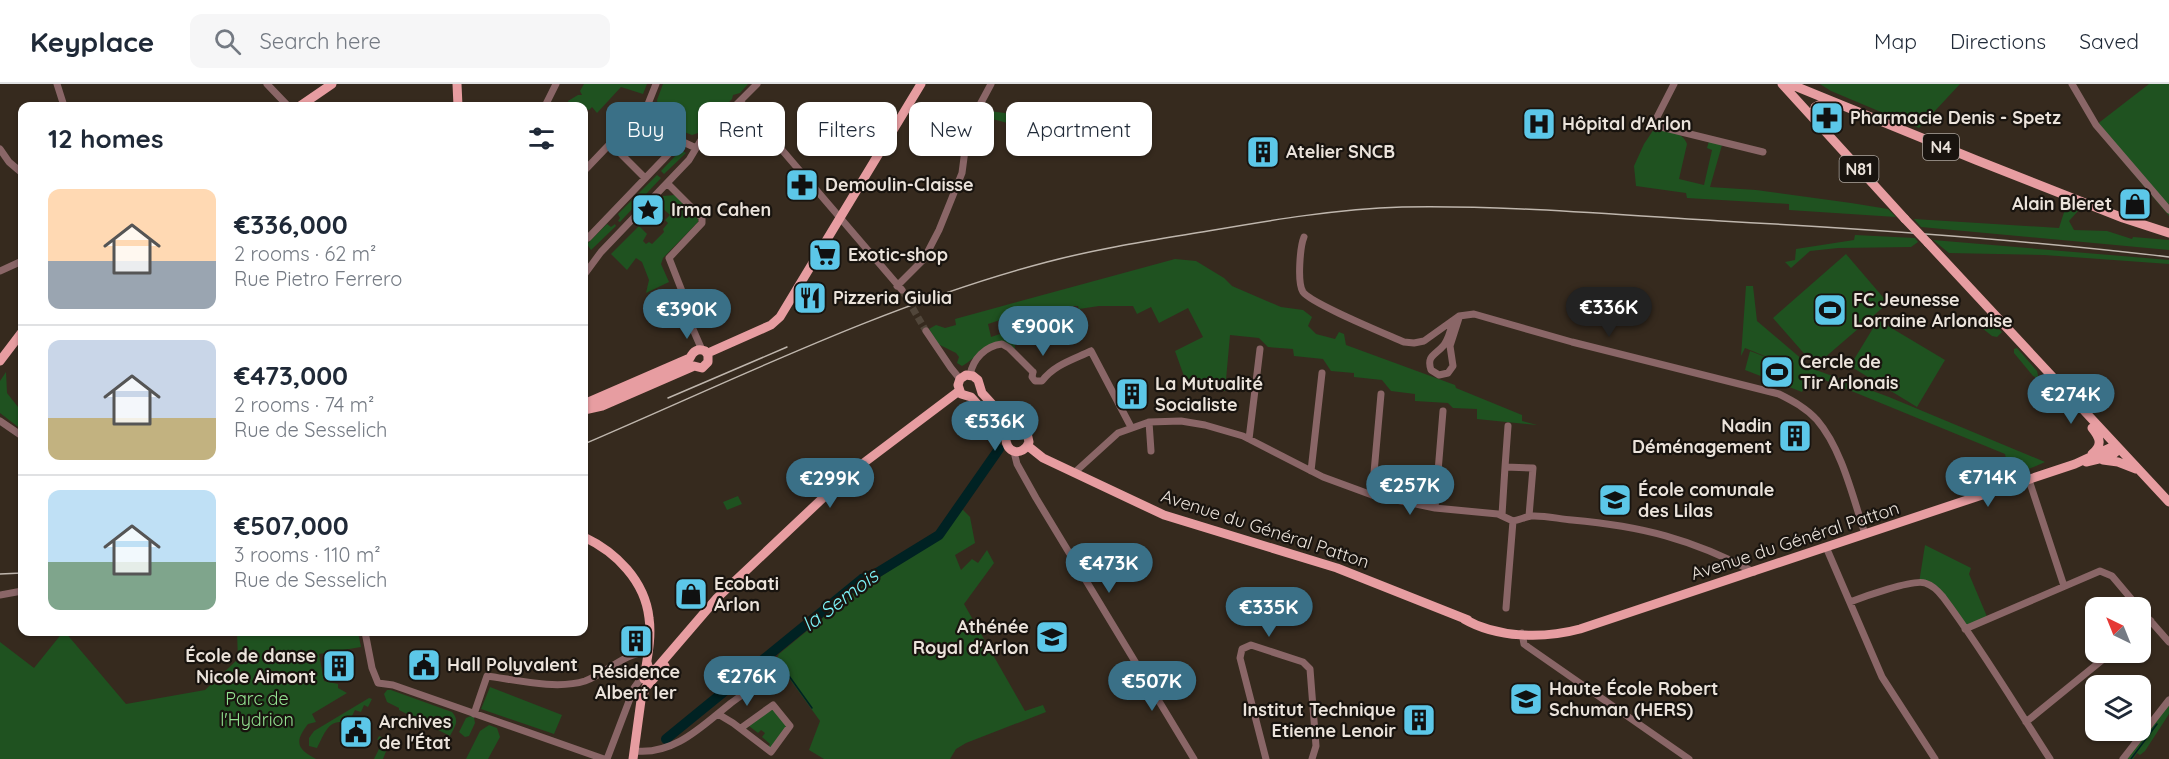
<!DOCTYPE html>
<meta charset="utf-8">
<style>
body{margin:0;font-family:Quicksand,sans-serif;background:#f6f6f7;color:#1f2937;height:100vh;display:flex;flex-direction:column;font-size:22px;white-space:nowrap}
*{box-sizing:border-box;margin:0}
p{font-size:20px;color:#747a83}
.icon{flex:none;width:33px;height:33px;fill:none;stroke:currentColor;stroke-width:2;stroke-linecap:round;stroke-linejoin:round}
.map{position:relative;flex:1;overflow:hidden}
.panel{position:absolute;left:18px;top:18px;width:570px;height:534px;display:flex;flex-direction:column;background:#fff;border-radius:12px;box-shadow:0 2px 4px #0004}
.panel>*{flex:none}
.guide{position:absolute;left:606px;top:18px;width:570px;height:54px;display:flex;gap:12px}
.needle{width:39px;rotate:317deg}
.fabs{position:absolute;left:2085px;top:513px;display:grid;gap:12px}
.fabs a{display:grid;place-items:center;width:66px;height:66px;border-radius:12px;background:#fff;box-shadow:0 2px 4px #0004;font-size:30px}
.price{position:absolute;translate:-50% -51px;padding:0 14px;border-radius:21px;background:#3a7087;color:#fff;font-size:20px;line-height:39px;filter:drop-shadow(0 2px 3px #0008)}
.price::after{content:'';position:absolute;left:50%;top:36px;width:18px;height:14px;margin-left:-9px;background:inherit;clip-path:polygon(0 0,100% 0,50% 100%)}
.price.current{background:#222;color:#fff}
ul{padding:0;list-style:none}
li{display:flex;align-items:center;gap:18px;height:150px;padding:0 30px}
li+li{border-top:2px solid #e0e1e3}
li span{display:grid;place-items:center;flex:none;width:168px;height:120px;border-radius:12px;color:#555}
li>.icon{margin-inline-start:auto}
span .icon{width:72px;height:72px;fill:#fffc;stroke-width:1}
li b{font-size:26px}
h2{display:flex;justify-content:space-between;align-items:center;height:72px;padding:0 30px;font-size:26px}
.chip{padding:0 21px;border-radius:12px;background:#fff;box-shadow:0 2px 4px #0004;font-size:21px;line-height:54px}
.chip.current{background:#3a7087;color:#fff}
header{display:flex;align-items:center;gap:36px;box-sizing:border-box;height:84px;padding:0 30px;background:#fff;border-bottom:2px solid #e0e1e3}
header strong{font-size:28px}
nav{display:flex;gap:33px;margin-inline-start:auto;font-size:21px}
.search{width:420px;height:54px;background:#f6f6f7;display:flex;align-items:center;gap:15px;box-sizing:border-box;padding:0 21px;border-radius:12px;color:#747a83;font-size:22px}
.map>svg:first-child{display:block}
.green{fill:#1f5220}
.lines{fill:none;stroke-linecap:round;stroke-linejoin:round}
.stream{stroke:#002223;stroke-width:1.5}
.river{stroke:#002223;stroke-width:10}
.minor-tunnel{stroke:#51463a;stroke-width:7;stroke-dasharray:7 3.5;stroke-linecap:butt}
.minor{stroke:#8a6667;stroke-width:7}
.major{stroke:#e79da1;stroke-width:9}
.rail{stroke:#bfb6ad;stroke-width:1.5}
.major-bridge{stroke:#e79da1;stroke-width:9}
.labels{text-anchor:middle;stroke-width:4.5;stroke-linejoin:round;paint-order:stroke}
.shield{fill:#19140f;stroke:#aca59e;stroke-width:1.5}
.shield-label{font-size:16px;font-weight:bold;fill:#ebe3db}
.poi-label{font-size:18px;font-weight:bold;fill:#ebe3db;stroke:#19140f;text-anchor:start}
.street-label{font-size:18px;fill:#ebe3db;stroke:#19140f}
.park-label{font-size:18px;fill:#92e190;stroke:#19140f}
.water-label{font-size:20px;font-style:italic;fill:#7df4f9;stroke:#19140f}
</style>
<header>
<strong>Keyplace</strong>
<div class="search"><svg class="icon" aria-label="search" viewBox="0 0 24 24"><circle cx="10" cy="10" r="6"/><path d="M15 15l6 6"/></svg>Search here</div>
<nav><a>Map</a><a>Directions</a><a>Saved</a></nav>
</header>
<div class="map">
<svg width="2169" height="675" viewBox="0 0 2169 675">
<rect width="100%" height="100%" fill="#362a1e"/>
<path class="green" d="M 584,0 L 647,0 L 643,10 L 621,3 L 597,29 L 592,23 L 589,26 L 584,24 L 584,22 L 569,22 L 568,17 L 578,11 L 582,11 L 580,7 Z
M 663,0 L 748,0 L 740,9 L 733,11 L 732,15 L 698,49 L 692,51 L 684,48 L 658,22 L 657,16 Z
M 1820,0 L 1960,0 L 1919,44 L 1831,7 Z
M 2149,0 L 2169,0 L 2169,132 L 2110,62 L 2096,41 Z
M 989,27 L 1034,33 L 1033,38 L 1011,40 L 985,33 Z
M 1654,45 C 1666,48 1683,47 1687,60 L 1679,95 L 1704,101 L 1712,66 L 1707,64 L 1709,57 L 1722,61 L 1710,103 L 1756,106 L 1851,119 L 1888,125 L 1896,133 L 1789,126 L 1789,120 L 1687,114 L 1686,109 L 1636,102 L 1634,82 L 1644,60 Z
M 681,66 L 686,69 L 664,90 L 661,87 Z
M 657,91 L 661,94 L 620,138 L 618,137 L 620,134 L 618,130 Z
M 675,111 L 698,133 L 698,138 L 663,174 L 661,180 L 669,198 L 646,209 L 649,196 L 642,178 L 636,174 L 627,186 L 611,170 L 639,142 L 647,150 L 643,157 L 646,160 L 649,158 L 652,160 L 664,148 L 663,145 L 668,139 L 665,136 L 670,131 L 659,121 L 656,124 L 653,122 L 663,112 Z
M 2066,122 L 2076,124 L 2078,127 L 2069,137 L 2074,146 L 2107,147 L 2132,155 L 2133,153 L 2169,156 L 2169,166 L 1921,143 L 1914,135 L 2059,144 Z
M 607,140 L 611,143 L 615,140 L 616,142 L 591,166 L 587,160 Z
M 1855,151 L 1915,154 L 1918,158 L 1911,163 L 1838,164 L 1810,167 L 1791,184 L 1785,178 L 1795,176 L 1796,165 L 1854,156 Z
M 1933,156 L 2169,176 L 2169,180 L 2044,171 L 1949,169 Z
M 1846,170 L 1888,219 L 1815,282 L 1773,234 Z
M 1175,175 L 1196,177 L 1224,194 L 1232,202 L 1281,223 L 1303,226 L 1312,233 L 1308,242 L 1316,250 L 1335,255 L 1339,248 L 1344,250 L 1346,261 L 1455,301 L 1456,304 L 1522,331 L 1522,337 L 1537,341 L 1477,335 L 1477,325 L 1453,324 L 1448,319 L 1415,317 L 1415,310 L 1391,307 L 1382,296 L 1354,293 L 1354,289 L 1331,287 L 1323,275 L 1294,272 L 1293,265 L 1268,263 L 1259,254 L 1230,251 L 1225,307 L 1185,303 L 1185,295 L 1175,267 L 1203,253 L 1188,224 L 1159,239 L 1151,223 L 1137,230 L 1133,222 L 1099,222 L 1079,225 L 1078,222 L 1042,222 L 988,240 L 991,253 L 1009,247 L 1008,243 L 1014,242 L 1015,265 C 991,247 982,271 962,282 L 957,279 L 959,273 L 956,269 L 938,260 L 929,245 L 936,241 L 945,244 L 956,241 L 955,235 Z
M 1746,202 L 1753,202 L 1757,237 L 1804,277 L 1808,283 L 1889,313 L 2045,378 L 2022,388 L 2019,392 L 2010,394 L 2005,370 L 1810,290 L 1802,308 L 1745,286 L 1750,267 L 1789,282 L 1745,264 L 1741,272 Z
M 1878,236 L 1945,276 L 1917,323 L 1850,282 Z
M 1990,236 L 2002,248 L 1997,253 L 1992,252 L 1982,244 Z
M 2017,264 L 2037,287 L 2039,295 L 2033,292 L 2014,269 L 2014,265 Z
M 6,288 L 7,309 L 22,328 L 22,346 L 0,329 L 0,297 Z
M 738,412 L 742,420 L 727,426 L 723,418 Z
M 962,425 L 970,433 L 975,459 L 955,471 L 961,486 L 972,475 L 978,479 L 987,466 L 994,479 L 964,520 L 1025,627 L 1043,621 L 1046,628 L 966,659 L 956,665 L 950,675 L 824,675 L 809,666 L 820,637 L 776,576 L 779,570 L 859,504 L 880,493 L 937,455 L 947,447 Z
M 1925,461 L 1971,484 L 1969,490 L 1988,535 L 1965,545 L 1942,512 L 1919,499 Z
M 63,548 L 65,548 L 126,620 L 205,606 L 238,575 L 237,548 L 358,548 L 361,563 L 319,570 L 324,597 L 338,600 L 338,604 L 347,609 L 312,630 L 316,638 L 308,640 C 294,658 297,665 316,675 L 0,675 L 0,558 L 34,584 Z
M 490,603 L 562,631 L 554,650 L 481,625 Z
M 387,606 L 391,606 L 452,628 C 460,637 455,642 450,652 L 399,626 L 399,624 L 387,618 L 384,610 Z
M 369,614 L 372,615 L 368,623 L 364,621 L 361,628 L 355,626 L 348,640 C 329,632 324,651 317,664 L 309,662 L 309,654 L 314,647 Z
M 2169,616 L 2169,630 L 2145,667 L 2140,671 L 2137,669 L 2133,675 L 2123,675 Z
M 773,625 L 787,642 L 770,664 L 768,663 L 770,660 L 762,653 L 765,649 L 761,646 L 758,649 L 749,642 L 746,645 L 744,644 Z
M 471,632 L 474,634 L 475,639 L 469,652 L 465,653 L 459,648 L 466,634 Z
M 489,641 L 497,644 L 500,653 L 488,675 L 466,675 L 480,647 Z
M 379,652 L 396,660 L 394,664 L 392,660 L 389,660 L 383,675 L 374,675 L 383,657 L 382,655 L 377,656 Z"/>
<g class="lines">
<path class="stream" d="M 769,571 L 773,574
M 779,578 L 812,624
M 2131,675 L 2157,640"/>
<path class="river" d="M 666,655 L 862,495 L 877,489 L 939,451 L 999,365"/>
<path class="minor-tunnel" d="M 902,206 L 926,247"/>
<path class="minor" d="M 57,0 L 64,22
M 267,0 L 288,22
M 1674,0 L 1653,41 L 1763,68
M 2072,0 L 2096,41 L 2169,126
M 740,17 L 902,206
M 648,20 L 653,27 L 679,52 L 681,57 L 696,64
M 545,22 L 556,0
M 610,59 L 645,94
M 0,65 L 9,78 L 22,89
M 584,87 L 648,20 L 656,0
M 667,99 L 702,134 L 702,139 L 669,174 L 691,230 L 692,243 L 702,266
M 1304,153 C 1300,163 1297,199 1303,208 C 1312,220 1386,250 1404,258 L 1414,259 L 1424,257 L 1459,232 L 1474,230 L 1572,258 L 1779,310 C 1793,317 1806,324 1817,336 C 1842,365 1853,414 1865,450
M 584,155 L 588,154 L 681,57
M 0,187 L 22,177
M 584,191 L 601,168 L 689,76 L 701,56 L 757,0
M 897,202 L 924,175 L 939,146 L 962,89 L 968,43 L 991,0
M 1453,237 C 1451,245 1449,254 1444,261 C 1436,271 1426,271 1431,286 L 1439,291 L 1448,289 L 1453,282 L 1450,262 L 1459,234
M 926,247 L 951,284 L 960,295
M 1091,267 L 1131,343
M 1033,288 L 1032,293 L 1035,297 L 1042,297 C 1054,281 1072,276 1091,267
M 970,291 C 973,275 985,262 1002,260 L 1009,264 L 1033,288
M 0,337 L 22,352
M 1149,338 L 1151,367
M 1249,355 L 1260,265
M 1014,368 L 1017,380 L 1036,414 L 1194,675
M 1505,383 L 1508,342
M 1311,387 L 1322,289
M 1074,389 L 1118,349 L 1149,338 L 1181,337 L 1205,341 L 1243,352 L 1323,393 L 1372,411 L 1435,424 L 1498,430 L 1513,437 C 1519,436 1525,433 1531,432 C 1544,431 1559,435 1572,436 C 1641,442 1692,455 1754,488
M 2029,396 L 2064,502
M 1372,411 L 1381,310
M 1435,424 L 1443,327
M 1502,431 L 1505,383 L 1533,384 L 1529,432
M 1826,463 L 1882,593 L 1935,675
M 0,511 L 22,507
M 1850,518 C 1863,513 1913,495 1925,499 C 1932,501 1939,508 1943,513 C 1982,565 2015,621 2050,675
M 1506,524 L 1513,437
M 2140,525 L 2169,558
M 1965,545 L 2100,487 L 2112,492 L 2139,524
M 2140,546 L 2151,537
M 365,548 L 372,584 L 378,599 L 393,601 L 604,675
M 1522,549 L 1524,560 L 1528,563 L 1689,675
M 474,630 L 487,592 C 516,596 557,606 585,597 C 607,589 623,569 648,568
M 718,630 L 733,639 L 771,668 L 790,642 L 773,621 L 741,644
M 2026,638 L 2112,568
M 635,667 C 675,671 702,642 731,619 C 746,608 761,598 776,587
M 607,675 L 634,604 L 639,597 L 644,595
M 1266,675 L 1240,574 L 1242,565 L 1251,561 L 1303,578 L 1310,585 L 1316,662 L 1312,675
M 2123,675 L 2169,616"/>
<path class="major" d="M 457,0 L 458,22
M 1782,0 L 1905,135
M 1790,0 L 1976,76 L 2123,134 L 2169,149
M 300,22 L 332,0
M 1814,35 L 1815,23 L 1829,16
M 1928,159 L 2169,418
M 708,269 L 771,241 L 780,233 L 921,0
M 0,277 L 22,248
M 966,291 L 973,292 L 978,296 L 982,309 L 1014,344 L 1019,344 L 1027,349 L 1029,358 C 1023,374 1004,369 1006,352 L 971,313 L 961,310 L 958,301 L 960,295 Z
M 584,320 L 690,274 C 693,267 698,264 705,267 L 708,271 L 708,278 L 702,284 L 694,282 L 602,322 L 584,326
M 2092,344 C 2100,354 2103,361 2092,370
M 1028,362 L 1043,374 L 1164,431 L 1337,484 L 1468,536
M 2103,376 L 2118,378 L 2136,385
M 2086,378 L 2111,372 L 2119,365
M 584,453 C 616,468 645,497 649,534 C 652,554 647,575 644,595
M 1464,535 C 1497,554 1543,555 1580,545 L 2075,380 L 2116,361
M 647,578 L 649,586 L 656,585 L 717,514 L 824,413 L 849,390 L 959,307
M 642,614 L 646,603 L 665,582
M 633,675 L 642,609"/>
<path class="rail" d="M 668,314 L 787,263
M 584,360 C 736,295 887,220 1047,178 C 1100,164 1154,156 1208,147 C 1272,136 1337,125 1402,123 C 1508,121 1615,131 1721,137 C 1870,145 2020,155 2169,173
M 0,490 L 22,489"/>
<path class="major-bridge" d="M 1905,135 L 1928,159"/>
</g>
<defs>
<symbol id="pharmacy-square" viewBox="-11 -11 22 22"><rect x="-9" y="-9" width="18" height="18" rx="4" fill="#5cc7e8" stroke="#19140f"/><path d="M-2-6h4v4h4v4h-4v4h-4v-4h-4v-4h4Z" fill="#111"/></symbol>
<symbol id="hospital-square" viewBox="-11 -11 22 22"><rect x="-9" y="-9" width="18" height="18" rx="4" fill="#5cc7e8" stroke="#19140f"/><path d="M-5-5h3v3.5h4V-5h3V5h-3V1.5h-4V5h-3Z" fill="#111"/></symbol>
<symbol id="building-square" viewBox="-11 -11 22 22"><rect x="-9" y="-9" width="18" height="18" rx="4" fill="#5cc7e8" stroke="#19140f"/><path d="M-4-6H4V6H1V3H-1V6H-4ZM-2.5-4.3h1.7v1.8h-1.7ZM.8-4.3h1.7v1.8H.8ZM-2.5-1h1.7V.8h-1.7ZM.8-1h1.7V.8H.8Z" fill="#111"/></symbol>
<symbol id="shop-square" viewBox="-11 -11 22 22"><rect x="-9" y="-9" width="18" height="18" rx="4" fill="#5cc7e8" stroke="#19140f"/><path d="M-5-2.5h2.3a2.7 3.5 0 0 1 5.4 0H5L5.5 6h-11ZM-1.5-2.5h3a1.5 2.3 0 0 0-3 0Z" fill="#111"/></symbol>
<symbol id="sight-square" viewBox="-11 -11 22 22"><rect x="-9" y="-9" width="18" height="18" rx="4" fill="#5cc7e8" stroke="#19140f"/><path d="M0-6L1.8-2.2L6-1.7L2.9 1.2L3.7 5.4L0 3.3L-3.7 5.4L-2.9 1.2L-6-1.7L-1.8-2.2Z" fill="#111"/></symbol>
<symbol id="supermarket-square" viewBox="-11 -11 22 22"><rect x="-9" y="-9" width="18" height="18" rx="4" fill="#5cc7e8" stroke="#19140f"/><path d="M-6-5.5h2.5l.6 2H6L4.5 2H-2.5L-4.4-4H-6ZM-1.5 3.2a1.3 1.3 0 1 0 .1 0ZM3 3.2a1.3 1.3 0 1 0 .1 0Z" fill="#111"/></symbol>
<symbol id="restaurant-square" viewBox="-11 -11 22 22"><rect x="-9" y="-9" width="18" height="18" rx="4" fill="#5cc7e8" stroke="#19140f"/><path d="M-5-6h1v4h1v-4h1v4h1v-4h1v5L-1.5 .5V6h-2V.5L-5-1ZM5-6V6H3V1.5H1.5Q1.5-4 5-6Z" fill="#111"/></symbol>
<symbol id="stadium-square" viewBox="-11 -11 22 22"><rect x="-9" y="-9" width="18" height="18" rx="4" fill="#5cc7e8" stroke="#19140f"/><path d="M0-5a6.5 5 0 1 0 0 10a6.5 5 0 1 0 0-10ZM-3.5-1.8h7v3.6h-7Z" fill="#111"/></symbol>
<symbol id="school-square" viewBox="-11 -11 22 22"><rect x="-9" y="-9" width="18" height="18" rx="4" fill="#5cc7e8" stroke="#19140f"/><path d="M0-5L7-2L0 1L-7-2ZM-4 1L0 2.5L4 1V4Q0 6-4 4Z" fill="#111"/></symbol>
<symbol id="civic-square" viewBox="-11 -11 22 22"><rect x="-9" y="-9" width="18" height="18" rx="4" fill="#5cc7e8" stroke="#19140f"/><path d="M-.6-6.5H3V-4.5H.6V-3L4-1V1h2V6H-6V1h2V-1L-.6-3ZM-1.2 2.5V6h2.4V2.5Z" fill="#111"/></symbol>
<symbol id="university-square" viewBox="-11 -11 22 22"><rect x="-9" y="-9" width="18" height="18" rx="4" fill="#5cc7e8" stroke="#19140f"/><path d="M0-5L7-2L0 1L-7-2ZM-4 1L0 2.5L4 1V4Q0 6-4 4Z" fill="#111"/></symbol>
</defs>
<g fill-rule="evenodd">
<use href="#pharmacy-square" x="1808" y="15" width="38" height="38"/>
<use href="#hospital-square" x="1520" y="21" width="38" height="38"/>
<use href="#building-square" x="1244" y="49" width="38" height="38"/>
<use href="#pharmacy-square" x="783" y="82" width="38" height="38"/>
<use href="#shop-square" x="2116" y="101" width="38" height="38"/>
<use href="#sight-square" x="629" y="107" width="38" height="38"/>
<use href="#supermarket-square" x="806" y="152" width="38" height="38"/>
<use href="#restaurant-square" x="791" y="195" width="38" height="38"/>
<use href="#stadium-square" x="1811" y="207" width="38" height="38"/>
<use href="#stadium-square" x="1758" y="269" width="38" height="38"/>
<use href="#building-square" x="1113" y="291" width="38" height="38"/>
<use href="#building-square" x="1776" y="333" width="38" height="38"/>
<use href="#school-square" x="1596" y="397" width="38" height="38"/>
<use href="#shop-square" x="672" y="491" width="38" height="38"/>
<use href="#school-square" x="1033" y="534" width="38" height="38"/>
<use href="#building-square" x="617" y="538" width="38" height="38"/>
<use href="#civic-square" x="405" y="562" width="38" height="38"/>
<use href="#building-square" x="320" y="563" width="38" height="38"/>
<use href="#university-square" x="1507" y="596" width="38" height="38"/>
<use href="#building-square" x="1400" y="617" width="38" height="38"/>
<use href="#civic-square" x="337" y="629" width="38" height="38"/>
</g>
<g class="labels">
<g class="shield">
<rect x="1923" y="50" width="36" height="26" rx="4.5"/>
<rect x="1839.5" y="72" width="39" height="26" rx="4.5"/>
</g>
<g class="shield-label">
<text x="1941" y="69">N4</text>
<text x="1859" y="91">N81</text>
</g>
<g class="poi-label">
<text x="1850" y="40">Pharmacie Denis - Spetz</text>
<text x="1562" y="46">Hôpital d'Arlon</text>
<text x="1286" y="74">Atelier SNCB</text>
<text x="825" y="107">Demoulin-Claisse</text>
<text x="2112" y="126" text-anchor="end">Alain Bleret</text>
<text x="671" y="132">Irma Cahen</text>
<text x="848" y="177">Exotic-shop</text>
<text x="833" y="220">Pizzeria Giulia</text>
<text x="1853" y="222">FC Jeunesse<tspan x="1853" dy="21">Lorraine Arlonaise</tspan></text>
<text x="1800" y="284">Cercle de<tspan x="1800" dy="21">Tir Arlonais</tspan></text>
<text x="1155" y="306">La Mutualité<tspan x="1155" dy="21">Socialiste</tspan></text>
<text x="1772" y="348" text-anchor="end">Nadin<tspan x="1772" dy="21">Déménagement</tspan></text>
<text x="1638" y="412">École comunale<tspan x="1638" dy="21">des Lilas</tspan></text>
<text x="714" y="506">Ecobati<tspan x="714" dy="21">Arlon</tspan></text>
<text x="1029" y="549" text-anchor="end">Athénée<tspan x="1029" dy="21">Royal d'Arlon</tspan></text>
<text x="316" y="578" text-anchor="end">École de danse<tspan x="316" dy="21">Nicole Aimont</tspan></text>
<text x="447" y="587">Hall Polyvalent</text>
<text x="636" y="594" text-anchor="middle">Résidence<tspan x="636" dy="21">Albert Ier</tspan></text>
<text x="1549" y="611">Haute École Robert<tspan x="1549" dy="21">Schuman (HERS)</tspan></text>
<text x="1396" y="632" text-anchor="end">Institut Technique<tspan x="1396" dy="21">Etienne Lenoir</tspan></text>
<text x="379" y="644">Archives<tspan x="379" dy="21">de l'État</tspan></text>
</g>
<g class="street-label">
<text transform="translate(1265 445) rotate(18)" y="6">Avenue du Général Patton</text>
<text transform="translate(1795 457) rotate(-18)" y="6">Avenue du Général Patton</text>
</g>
<g class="park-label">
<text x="257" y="621">Parc de<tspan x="257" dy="21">l'Hydrion</tspan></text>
</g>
<g class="water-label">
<text transform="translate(840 516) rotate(-37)" y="7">la Semois</text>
</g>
</g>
</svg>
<div class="fabs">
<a><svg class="needle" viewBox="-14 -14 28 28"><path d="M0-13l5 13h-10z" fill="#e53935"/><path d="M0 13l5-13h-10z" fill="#747a83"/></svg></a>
<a><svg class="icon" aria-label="layers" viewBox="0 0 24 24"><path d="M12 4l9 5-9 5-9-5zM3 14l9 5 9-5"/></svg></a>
</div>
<b class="price current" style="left:1609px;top:254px">€336K</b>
<b class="price" style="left:687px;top:256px">€390K</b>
<b class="price" style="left:1043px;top:273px">€900K</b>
<b class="price" style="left:2071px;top:341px">€274K</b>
<b class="price" style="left:995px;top:368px">€536K</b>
<b class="price" style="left:1988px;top:424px">€714K</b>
<b class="price" style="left:830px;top:425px">€299K</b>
<b class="price" style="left:1410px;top:432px">€257K</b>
<b class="price" style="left:1109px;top:510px">€473K</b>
<b class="price" style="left:1269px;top:554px">€335K</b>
<b class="price" style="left:747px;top:623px">€276K</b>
<b class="price" style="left:1152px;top:628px">€507K</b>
<div class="guide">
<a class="chip current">Buy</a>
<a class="chip">Rent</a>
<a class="chip">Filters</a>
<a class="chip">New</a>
<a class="chip">Apartment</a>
</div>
<section class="panel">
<h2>12 homes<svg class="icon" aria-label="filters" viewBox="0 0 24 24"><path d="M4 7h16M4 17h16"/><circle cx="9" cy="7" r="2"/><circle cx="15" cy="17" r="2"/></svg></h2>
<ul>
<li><span style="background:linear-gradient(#ffd9b3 60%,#9aa5b1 0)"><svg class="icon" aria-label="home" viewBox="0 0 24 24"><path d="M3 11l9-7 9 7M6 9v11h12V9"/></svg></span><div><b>€336,000</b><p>2 rooms · 62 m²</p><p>Rue Pietro Ferrero</p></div></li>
<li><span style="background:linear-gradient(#c9d6e8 65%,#c2b280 0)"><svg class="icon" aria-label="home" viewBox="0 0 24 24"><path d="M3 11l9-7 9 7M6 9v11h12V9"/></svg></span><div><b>€473,000</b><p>2 rooms · 74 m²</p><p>Rue de Sesselich</p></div></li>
<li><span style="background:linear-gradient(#bfe0f5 60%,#7fa58c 0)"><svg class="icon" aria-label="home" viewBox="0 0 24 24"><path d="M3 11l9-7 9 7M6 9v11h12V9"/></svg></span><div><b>€507,000</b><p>3 rooms · 110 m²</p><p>Rue de Sesselich</p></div></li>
</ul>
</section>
</div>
